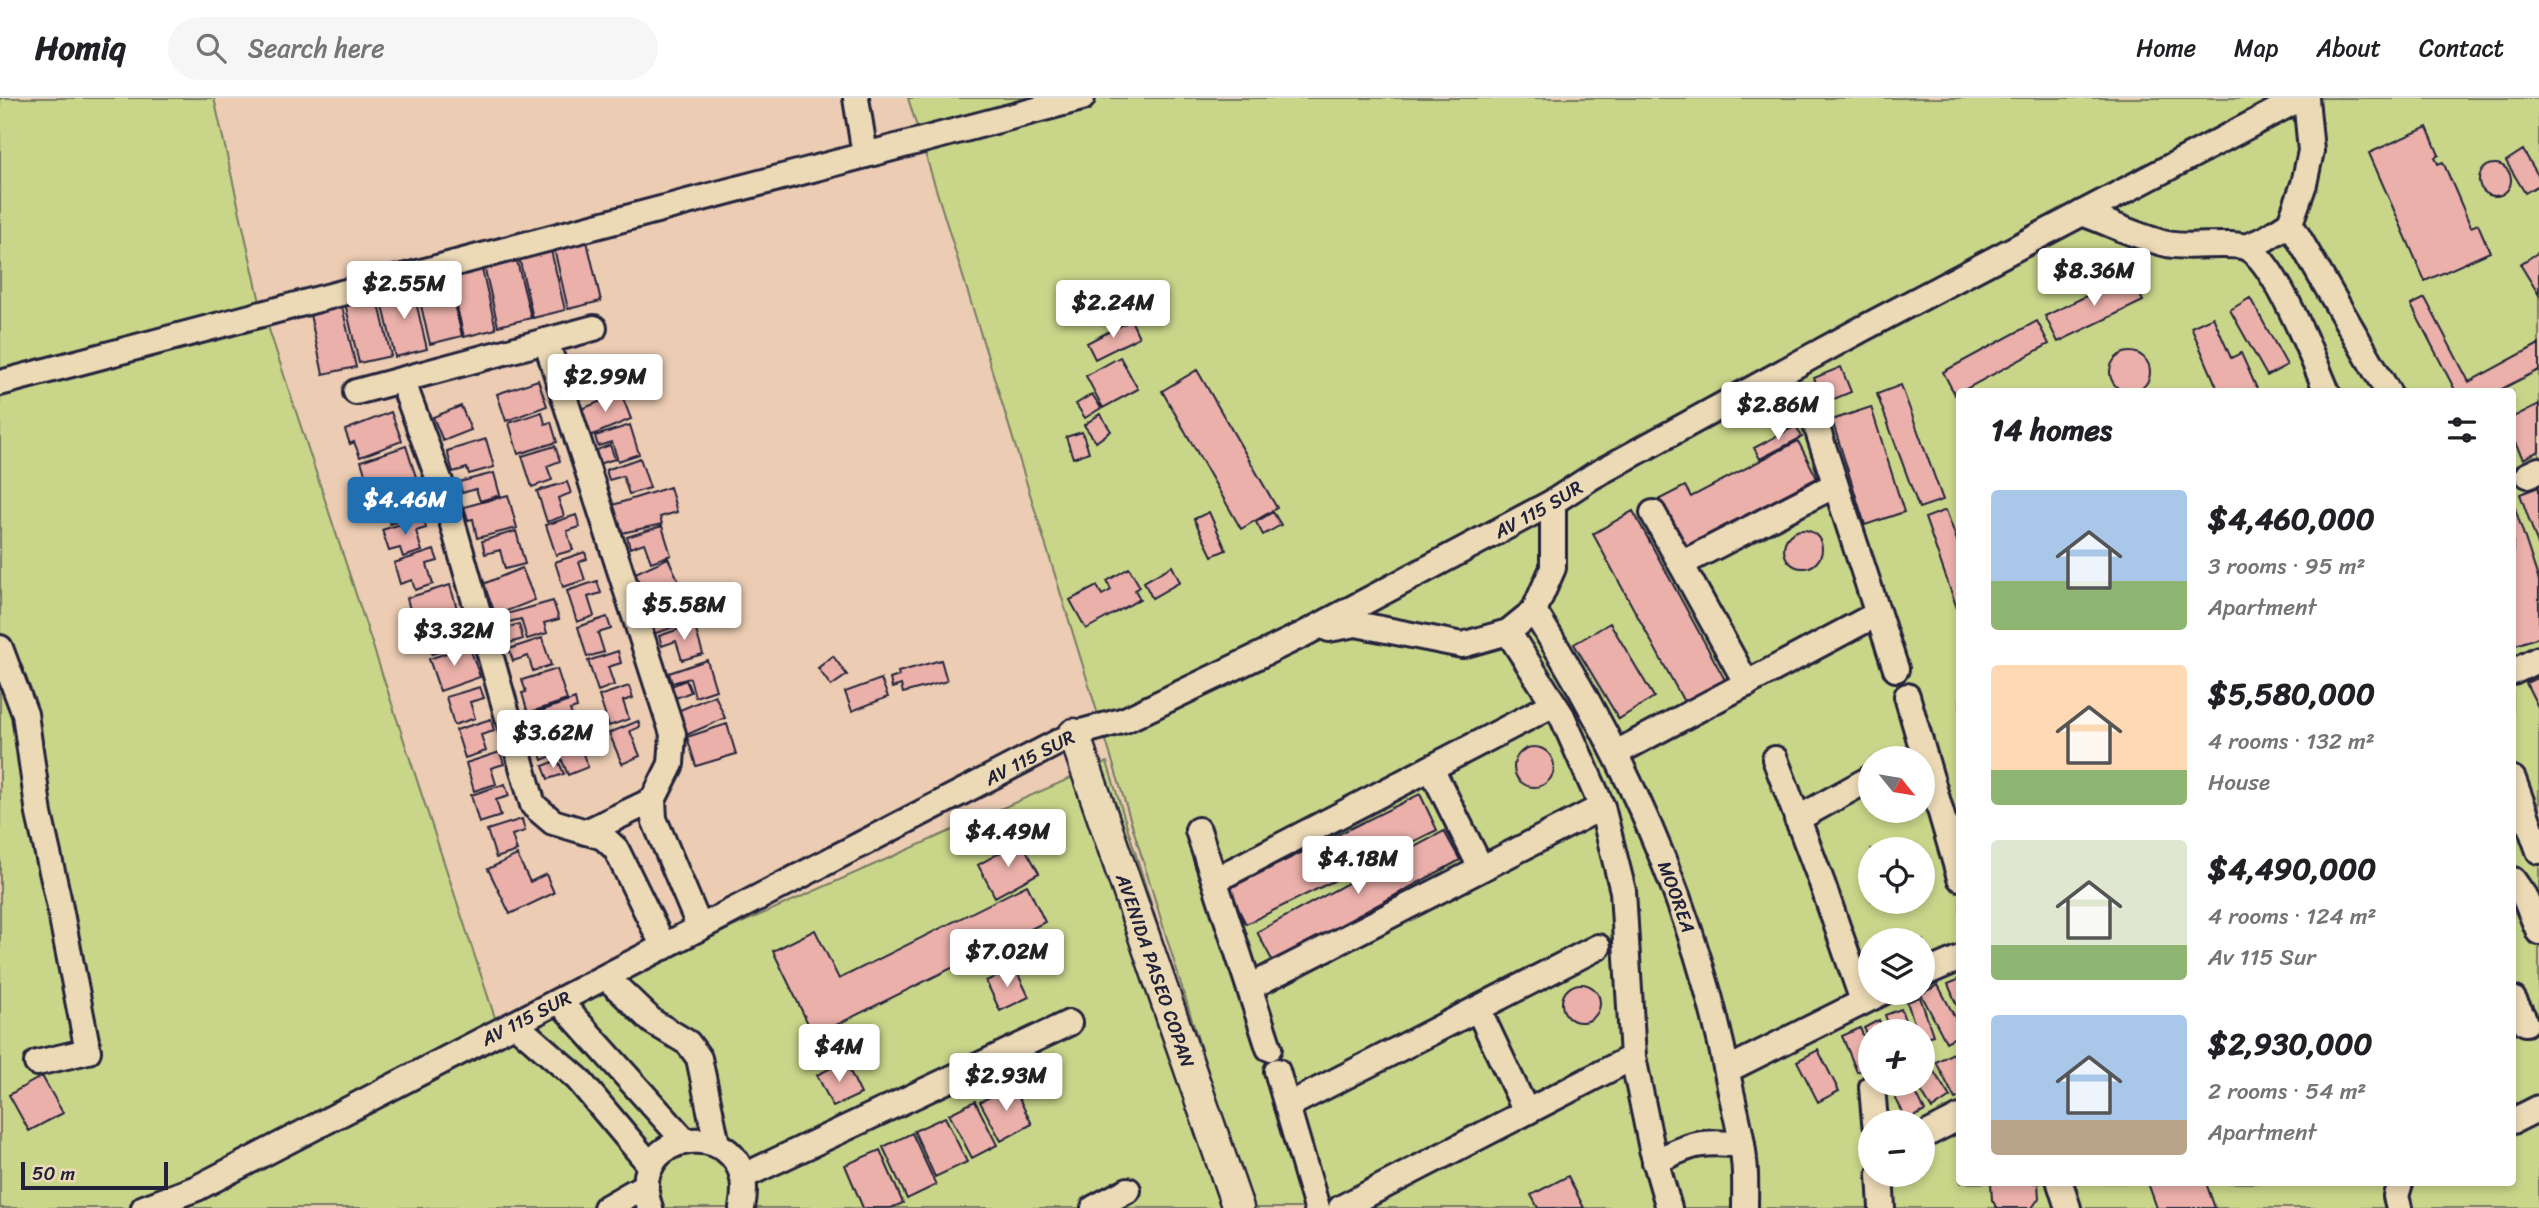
<!DOCTYPE html>
<meta charset="utf-8">
<style>
body{margin:0;font-family:Sriracha,sans-serif;background:#f6f6f6;color:#202124;height:100vh;display:flex;flex-direction:column;font-size:26px;white-space:nowrap}
*{box-sizing:border-box;margin:0}
p{font-size:23px;color:#757577}
.icon{flex:none;width:38px;height:38px;fill:none;stroke:currentColor;stroke-width:2;stroke-linecap:round;stroke-linejoin:round}
.map{position:relative;flex:1;overflow:hidden}
.side{position:absolute;left:1956px;top:290px;width:560px;height:798px;display:flex;flex-direction:column;background:#fff;border-radius:7px;box-shadow:0 4px 10px #0003}
.side>*{flex:none}
.needle{width:46px;rotate:120deg}
.buttons{position:absolute;left:1858px;top:648px;display:grid;gap:14px}
.buttons a{display:grid;place-items:center;width:77px;height:77px;border-radius:50%;background:#fff;box-shadow:0 4px 10px #0003;font-size:35px}
.scale{position:absolute;left:21px;bottom:18px;width:147px;box-sizing:border-box;padding-left:7px;border:4px solid #22223b;border-top:0;font-size:19px;line-height:24px;white-space:nowrap;color:#22223b;-webkit-text-stroke:5px #ecdab7;paint-order:stroke}
.price{position:absolute;translate:-50% -60px;padding:0 16px;border-radius:7px;background:#fff;color:#222;font-size:23px;line-height:46px;filter:drop-shadow(0 2px 4px #0008)}
.price::after{content:'';position:absolute;left:50%;top:42px;width:21px;height:16px;margin-left:-10px;background:inherit;clip-path:polygon(0 0,100% 0,50% 100%)}
.price.active{background:#1f6fb2;color:#fff}
ul{padding:0;list-style:none}
li{display:flex;align-items:center;gap:21px;height:175px;padding:0 35px}
li span{display:grid;place-items:center;flex:none;width:196px;height:140px;border-radius:7px;color:#555}
li>.icon{margin-inline-start:auto}
span .icon{width:84px;height:84px;fill:#fffc;stroke-width:1}
li b{font-size:30px}
h2{display:flex;justify-content:space-between;align-items:center;height:84px;padding:0 35px;font-size:30px}
header{display:flex;align-items:center;gap:42px;box-sizing:border-box;height:98px;padding:0 35px;background:#fff;border-bottom:2px solid #e0e0e0}
header strong{font-size:33px}
nav{display:flex;gap:38px;margin-inline-start:auto;font-size:24px}
.search{width:490px;height:63px;background:#f6f6f6;display:flex;align-items:center;gap:18px;box-sizing:border-box;padding:0 24px;border-radius:38px;color:#757577;font-size:26px}
.map>svg:first-child{display:block}
.green{fill:#c9d68a;stroke:#767c62;stroke-width:2;fill-rule:evenodd}
.building{fill:#ebb0aa;stroke:#22223b;stroke-width:2}
.lines{fill:none;stroke-linecap:round;stroke-linejoin:round}
.minor-casing{stroke:#22223b;stroke-width:30}
.major-casing{stroke:#22223b;stroke-width:35}
.minor{stroke:#ecdab7;stroke-width:24}
.major{stroke:#ecdab7;stroke-width:30}
.labels{text-anchor:middle;stroke-width:7;stroke-linejoin:round;paint-order:stroke}
.street-label{font-size:19px;fill:#22223b;stroke:#ecdab7}
</style>
<header>
<strong>Homiq</strong>
<div class="search"><svg class="icon" aria-label="search" viewBox="0 0 24 24"><circle cx="10" cy="10" r="6"/><path d="M15 15l6 6"/></svg>Search here</div>
<nav><a>Home</a><a>Map</a><a>About</a><a>Contact</a></nav>
</header>
<div class="map">
<svg width="2539" height="1110" viewBox="0 0 2539 1110">
<rect width="100%" height="100%" fill="#eccdb3"/>
<filter id="ink" filterUnits="userSpaceOnUse"><feTurbulence type="fractalNoise" baseFrequency=".0143" numOctaves="2"/><feDisplacementMap in="SourceGraphic" scale="14" xChannelSelector="R" yChannelSelector="G"/><feConvolveMatrix kernelMatrix="1 2 1 2 8 2 1 2 1" color-interpolation-filters="sRGB"/></filter>
<g filter="url(#ink)">
<path class="green" d="M 0,0 L 214,0 L 260,204 L 499,932 L 1107,664 L 1246,1110 L 0,1110 Z
M 908,0 L 2539,0 L 2539,1110 L 1250,1110 ZM 1960,294 L 2513,294 L 2513,1085 L 1960,1085 ZM 1871,660 L 1923,660 L 1923,712 L 1871,712 ZM 1871,751 L 1923,751 L 1923,803 L 1871,803 ZM 1871,842 L 1923,842 L 1923,894 L 1871,894 ZM 1871,933 L 1923,933 L 1923,985 L 1871,985 ZM 1871,1024 L 1923,1024 L 1923,1076 L 1871,1076 Z"/>
<path class="building" d="M 2427,29 L 2439,57 L 2435,59 L 2438,66 L 2443,64 L 2471,129 L 2478,126 L 2490,154 L 2425,183 L 2369,55 Z
M 2523,52 L 2539,79 L 2539,87 L 2525,95 L 2506,63 Z
M2479 82a16 16 0 1 1 32 0a16 16 0 1 1-32 0Z
M 586,139 L 601,203 L 568,211 L 553,146 Z
M 550,148 L 565,212 L 533,220 L 518,155 Z
M 2539,154 L 2539,197 L 2520,166 Z
M 515,155 L 531,220 L 498,228 L 483,163 Z
M 481,167 L 496,231 L 464,239 L 449,175 Z
M 447,174 L 462,238 L 430,246 L 415,182 Z
M 2130,177 L 2143,203 L 2058,244 L 2045,218 Z
M 412,187 L 427,251 L 395,259 L 380,195 Z
M 376,193 L 391,258 L 359,265 L 344,201 Z
M 2250,200 L 2287,267 L 2267,278 L 2230,212 Z
M 2425,200 L 2469,284 L 2539,246 L 2539,272 L 2496,294 L 2456,294 L 2411,207 Z
M 341,204 L 356,269 L 323,276 L 309,212 Z
M 2213,219 L 2231,260 L 2241,255 L 2258,293 L 2219,294 L 2191,229 Z
M 1131,222 L 1139,239 L 1095,261 L 1087,245 Z
M 2037,223 L 2049,246 L 1955,297 L 1943,274 Z
M2110 274a20 20 0 1 1 40 0a20 20 0 1 1-40 0Z
M 1120,259 L 1138,291 L 1103,310 L 1086,278 Z
M 610,261 L 619,290 L 599,297 L 593,278 L 578,283 L 575,272 Z
M 1841,269 L 1851,294 L 1824,305 L 1814,280 Z
M 1197,272 L 1277,410 L 1241,431 L 1162,293 Z
M 538,282 L 547,308 L 506,323 L 497,296 Z
M 1901,287 L 1943,402 L 1919,410 L 1877,296 Z
M 621,295 L 631,321 L 590,338 L 579,312 Z
M 1092,296 L 1101,310 L 1085,320 L 1076,306 Z
M 2539,306 L 2539,353 L 2523,361 L 2513,341 L 2513,319 Z
M 461,308 L 471,332 L 443,343 L 433,319 Z
M 1871,309 L 1904,414 L 1865,427 L 1832,322 Z
M 391,314 L 402,343 L 360,359 L 354,344 L 350,346 L 345,332 Z
M 542,314 L 545,326 L 551,324 L 557,344 L 518,356 L 509,325 Z
M 1100,316 L 1111,333 L 1096,344 L 1084,327 Z
M 630,327 L 639,356 L 618,363 L 612,344 L 598,348 L 595,338 Z
M 1796,328 L 1802,339 L 1760,361 L 1754,350 Z
M 1082,334 L 1089,354 L 1073,360 L 1066,339 Z
M 486,341 L 494,369 L 469,376 L 467,370 L 453,374 L 447,353 Z
M 1798,343 L 1817,380 L 1678,452 L 1654,404 L 1685,388 L 1691,399 Z
M 610,347 L 615,361 L 598,366 L 594,353 Z
M 406,348 L 416,379 L 378,391 L 375,379 L 367,382 L 361,363 Z
M 555,348 L 560,363 L 547,368 L 552,382 L 532,389 L 522,358 Z
M 640,360 L 650,390 L 629,396 L 623,378 L 609,382 L 606,372 Z
M 494,375 L 500,397 L 480,403 L 476,391 L 462,395 L 459,384 Z
M 567,384 L 571,395 L 558,400 L 564,418 L 547,424 L 537,393 Z
M 418,385 L 427,415 L 390,426 L 384,405 L 378,407 L 375,398 Z
M 670,389 L 677,414 L 660,419 L 662,426 L 622,435 L 613,407 Z
M 2539,389 L 2539,450 L 2520,396 Z
M 508,397 L 517,430 L 477,440 L 473,421 L 468,422 L 464,409 Z
M 2513,404 L 2539,483 L 2539,539 L 2513,548 Z
M 1946,412 L 1960,451 L 1960,512 L 1958,513 L 1925,420 Z
M 1633,413 L 1725,582 L 1684,604 L 1593,436 Z
M 1209,414 L 1226,452 L 1212,458 L 1194,421 Z
M 1273,414 L 1281,427 L 1263,437 L 1256,424 Z
M 576,417 L 580,429 L 567,433 L 573,452 L 556,457 L 546,427 Z
M 423,419 L 426,430 L 416,433 L 422,453 L 403,459 L 400,450 L 389,453 L 382,432 Z
M 662,428 L 671,457 L 651,464 L 644,445 L 630,450 L 627,439 Z
M1784 451a19 19 0 1 1 38 0a19 19 0 1 1-38 0Z
M 516,433 L 525,466 L 505,471 L 500,452 L 485,456 L 482,443 Z
M 434,452 L 438,463 L 427,466 L 433,486 L 415,492 L 412,482 L 400,486 L 394,465 Z
M 585,454 L 587,461 L 579,464 L 585,482 L 563,489 L 555,464 Z
M 668,460 L 681,488 L 644,505 L 631,477 Z
M 1172,468 L 1180,484 L 1152,500 L 1144,484 Z
M 522,470 L 535,502 L 496,517 L 483,486 Z
M 1129,470 L 1140,489 L 1135,492 L 1140,501 L 1086,531 L 1070,502 L 1097,488 L 1102,497 L 1111,492 L 1107,483 Z
M 597,483 L 601,495 L 588,499 L 594,518 L 577,524 L 567,493 Z
M 450,487 L 458,514 L 423,524 L 422,521 L 413,524 L 407,500 Z
M 682,494 L 692,523 L 650,537 L 641,508 Z
M 553,503 L 559,521 L 544,525 L 547,535 L 527,541 L 521,521 L 505,525 L 503,517 Z
M 461,516 L 469,544 L 432,556 L 429,546 L 420,549 L 414,530 Z
M 607,519 L 611,531 L 598,535 L 604,554 L 587,559 L 578,529 Z
M 1610,525 L 1654,599 L 1619,621 L 1574,546 Z
M 519,526 L 523,541 L 506,546 L 502,531 Z
M 694,526 L 703,556 L 682,562 L 676,543 L 662,548 L 659,538 Z
M 542,540 L 551,567 L 533,573 L 528,558 L 513,563 L 509,551 Z
M 469,547 L 480,579 L 440,593 L 429,561 Z
M 618,553 L 621,565 L 608,569 L 614,587 L 598,593 L 588,563 Z
M 833,558 L 847,577 L 831,588 L 818,570 Z
M 707,562 L 716,592 L 695,599 L 690,580 L 672,585 L 669,575 Z
M 941,562 L 947,583 L 903,595 L 901,587 L 892,590 L 890,581 L 899,578 L 898,574 Z
M 557,571 L 567,602 L 528,615 L 522,595 L 526,594 L 522,582 Z
M 2539,579 L 2539,611 L 2526,585 Z
M 881,581 L 888,599 L 852,613 L 845,594 Z
M 686,582 L 691,594 L 676,600 L 671,588 Z
M 629,588 L 633,600 L 623,603 L 629,621 L 609,628 L 599,598 Z
M 480,589 L 484,600 L 470,604 L 475,620 L 454,627 L 446,599 Z
M 715,597 L 725,620 L 684,638 L 673,615 Z
M 575,601 L 577,610 L 570,612 L 578,636 L 537,650 L 531,631 L 539,628 L 535,615 Z
M 491,621 L 494,633 L 481,637 L 486,653 L 465,660 L 456,632 Z
M 638,623 L 640,629 L 630,633 L 640,658 L 622,666 L 609,635 Z
M 727,626 L 736,656 L 696,668 L 687,639 Z
M 588,634 L 592,646 L 581,651 L 588,669 L 568,677 L 559,655 L 542,662 L 539,653 Z
M1514 669a20 20 0 1 1 40 0a20 20 0 1 1-40 0Z
M 500,654 L 504,666 L 491,670 L 496,686 L 474,693 L 466,665 Z
M 558,662 L 564,676 L 548,681 L 543,668 Z
M 505,686 L 509,698 L 496,702 L 501,718 L 479,725 L 471,697 Z
M 1420,696 L 1437,732 L 1246,826 L 1228,791 Z
M 522,721 L 525,733 L 512,737 L 517,753 L 496,760 L 487,732 Z
M 1444,733 L 1460,762 L 1273,864 L 1257,834 Z
M 1021,743 L 1039,775 L 995,799 L 978,767 Z
M 517,757 L 530,784 L 546,776 L 554,795 L 510,816 L 488,771 Z
M 1923,767 L 1929,779 L 1928,786 L 1923,793 Z
M 1027,787 L 1045,824 L 814,938 L 773,853 L 815,832 L 839,881 Z
M 1015,870 L 1029,899 L 1000,913 L 986,883 Z
M 1960,881 L 1960,915 L 1948,886 Z
M1562 905a19 19 0 1 1 38 0a19 19 0 1 1-38 0Z
M 1938,887 L 1960,929 L 1960,937 L 1946,944 L 1921,896 Z
M 1920,899 L 1933,937 L 1923,940 L 1923,933 L 1917,933 L 1907,904 Z
M 1901,911 L 1909,933 L 1891,933 L 1885,917 Z
M 1879,922 L 1884,933 L 1871,933 L 1871,943 L 1864,930 Z
M 1860,930 L 1871,957 L 1871,968 L 1857,974 L 1842,938 Z
M 837,935 L 845,956 L 813,969 L 805,948 Z
M 1818,952 L 1839,993 L 1818,1004 L 1797,963 Z
M 1953,955 L 1960,969 L 1960,999 L 1955,1001 L 1936,964 Z
M 845,963 L 861,996 L 833,1009 L 817,977 Z
M 1933,972 L 1950,999 L 1932,1011 L 1916,985 L 1923,985 L 1923,974 L 1925,978 Z
M 42,978 L 63,1015 L 29,1033 L 9,997 Z
M 1894,985 L 1901,985 L 1903,989 L 1911,985 L 1925,1013 L 1907,1022 L 1889,988 Z
M 1012,987 L 1032,1026 L 1001,1043 L 980,1004 Z
M 975,1003 L 997,1047 L 972,1060 L 949,1016 Z
M 945,1019 L 967,1064 L 935,1079 L 914,1033 Z
M 912,1035 L 936,1087 L 907,1101 L 883,1049 Z
M 880,1052 L 903,1105 L 891,1110 L 863,1110 L 845,1067 Z
M 1568,1078 L 1584,1110 L 1538,1110 L 1531,1097 Z
M 1991,1085 L 2038,1085 L 2039,1100 L 2032,1110 L 1997,1110 L 1992,1102 Z
M 2148,1085 L 2206,1085 L 2215,1110 L 2157,1110 Z"/>
<g class="lines">
<defs>
<g id="minor">
<path d="M 856,0 L 865,57"/>
<path d="M 2306,0 L 2311,53 L 2304,86 L 2290,125 L 2388,294"/>
<path d="M 2082,115 C 2110,125 2138,139 2167,146 C 2186,151 2234,143 2247,150 C 2276,164 2314,263 2327,294"/>
<path d="M 2246,149 L 2265,141 L 2290,125"/>
<path d="M 546,243 L 673,636 L 671,666 L 653,702 L 654,721 L 700,830"/>
<path d="M 402,282 L 444,395 L 533,707 L 553,724 L 603,739 L 616,751 L 664,849"/>
<path d="M 0,285 L 1082,0"/>
<path d="M 356,294 L 594,230"/>
<path d="M 1817,330 L 1896,571"/>
<path d="M 2528,377 L 2539,372"/>
<path d="M 1653,415 L 1747,586"/>
<path d="M 1681,466 L 1835,387"/>
<path id="s1" d="M 1534,513 C 1626,658 1697,815 1729,984 C 1734,1010 1742,1036 1744,1062 C 1746,1078 1745,1094 1745,1110"/>
<path d="M 1329,531 L 1356,526 L 1462,547 L 1508,534 L 1534,513 L 1553,470 L 1553,404"/>
<path d="M 1508,534 L 1562,618 L 1602,709 L 1623,793 L 1633,959 L 1652,1051 L 1669,1110"/>
<path d="M 0,550 L 25,616 L 39,716 L 58,800 L 88,953 L 37,965"/>
<path d="M 2513,574 L 2539,561"/>
<path d="M 1907,598 L 1960,780"/>
<path d="M 1616,655 L 1877,516"/>
<path d="M 1775,661 L 1822,785 L 1863,903"/>
<path d="M 1431,670 L 1481,770"/>
<path d="M 2513,681 L 2539,753"/>
<path d="M 1797,721 L 1871,680"/>
<path d="M 1198,732 L 1269,950"/>
<path d="M 586,734 L 653,702"/>
<path d="M 1215,782 L 1554,606"/>
<path d="M 2513,782 L 2524,798 L 2539,834"/>
<path d="M 1923,876 L 1960,860"/>
<path d="M 606,879 L 653,924 L 688,945 L 699,960 L 717,1046"/>
<path d="M 1250,889 L 1602,709"/>
<path d="M 2513,901 L 2526,925"/>
<path d="M 559,903 L 684,1042"/>
<path d="M 1478,911 L 1526,1013"/>
<path d="M 515,926 L 578,981 L 651,1068"/>
<path d="M 1727,972 L 1883,894"/>
<path d="M 1277,973 L 1287,1008 L 1598,849"/>
<path d="M 1872,989 L 1875,1024"/>
<path d="M 1287,1008 L 1317,1110"/>
<path d="M 2513,1023 L 2539,1010"/>
<path d="M 1923,1038 L 1960,1019"/>
<path d="M 1655,1064 C 1690,1046 1703,1042 1742,1047"/>
<path d="M 1880,1076 L 1882,1110"/>
<path d="M 744,1078 L 1069,925"/>
<path d="M 2060,1085 L 2068,1110"/>
<path id="s2" d="M 144,1110 L 197,1090 L 1074,636 L 1125,622 L 1304,536 L 1553,404 L 1593,378 L 1862,231 L 2301,0"/>
<path d="M 606,1110 L 646,1087"/>
<path d="M 650,1110 C 620,1028 762,1013 742,1110"/>
<path d="M 1094,1110 L 1128,1092"/>
<path d="M 1341,1110 L 1633,959"/>
<path d="M 2399,1110 L 2396,1098 L 2400,1085"/>
</g>
<g id="major">
<path id="s3" d="M 1074,636 L 1238,1110"/>
</g>
</defs>
<use href="#minor" class="minor-casing"/>
<use href="#major" class="major-casing"/>
<use href="#minor" class="minor"/>
<use href="#major" class="major"/>
</g>
</g>
<g class="labels">
<g class="street-label">
<text dy="7" stroke="none"><textPath href="#s2" startOffset="1561">AV 115 SUR</textPath></text>
<text dy="7" stroke="none"><textPath href="#s2" startOffset="994">AV 115 SUR</textPath></text>
<text dy="7" stroke="none"><textPath href="#s1" startOffset="320">MOOREA</textPath></text>
<text dy="7" stroke="none"><textPath href="#s3" startOffset="250">AVENIDA PASEO COPAN</textPath></text>
<text dy="7" stroke="none"><textPath href="#s2" startOffset="427">AV 115 SUR</textPath></text>
</g>
</g>
</svg>
<div class="buttons">
<a><svg class="needle" viewBox="-14 -14 28 28"><path d="M0-13l5 13h-10z" fill="#e53935"/><path d="M0 13l5-13h-10z" fill="#757577"/></svg></a>
<a><svg class="icon" aria-label="locate" viewBox="0 0 24 24"><circle cx="12" cy="12" r="6"/><path d="M12 2v4M12 18v4M2 12h4M18 12h4"/></svg></a>
<a><svg class="icon" aria-label="layers" viewBox="0 0 24 24"><path d="M12 4l9 5-9 5-9-5zM3 14l9 5 9-5"/></svg></a>
<a>+</a>
<a>−</a>
</div>
<div class="scale">50 m</div>
<b class="price" style="left:2094px;top:210px">$8.36M</b>
<b class="price" style="left:404px;top:223px">$2.55M</b>
<b class="price" style="left:1113px;top:242px">$2.24M</b>
<b class="price" style="left:605px;top:316px">$2.99M</b>
<b class="price" style="left:1778px;top:344px">$2.86M</b>
<b class="price active" style="left:405px;top:439px">$4.46M</b>
<b class="price" style="left:684px;top:544px">$5.58M</b>
<b class="price" style="left:454px;top:570px">$3.32M</b>
<b class="price" style="left:553px;top:672px">$3.62M</b>
<b class="price" style="left:1008px;top:771px">$4.49M</b>
<b class="price" style="left:1358px;top:798px">$4.18M</b>
<b class="price" style="left:1007px;top:891px">$7.02M</b>
<b class="price" style="left:839px;top:986px">$4M</b>
<b class="price" style="left:1006px;top:1015px">$2.93M</b>
<section class="side">
<h2>14 homes<svg class="icon" aria-label="filters" viewBox="0 0 24 24"><path d="M4 7h16M4 17h16"/><circle cx="9" cy="7" r="2"/><circle cx="15" cy="17" r="2"/></svg></h2>
<ul>
<li><span style="background:linear-gradient(#a9c7e8 65%,#8fb573 0)"><svg class="icon" aria-label="home" viewBox="0 0 24 24"><path d="M3 11l9-7 9 7M6 9v11h12V9"/></svg></span><div><b>$4,460,000</b><p>3 rooms · 95 m²</p><p>Apartment</p></div></li>
<li><span style="background:linear-gradient(#ffd9b3 75%,#8fb573 0)"><svg class="icon" aria-label="home" viewBox="0 0 24 24"><path d="M3 11l9-7 9 7M6 9v11h12V9"/></svg></span><div><b>$5,580,000</b><p>4 rooms · 132 m²</p><p>House</p></div></li>
<li><span style="background:linear-gradient(#dfe7d0 75%,#8fb573 0)"><svg class="icon" aria-label="home" viewBox="0 0 24 24"><path d="M3 11l9-7 9 7M6 9v11h12V9"/></svg></span><div><b>$4,490,000</b><p>4 rooms · 124 m²</p><p>Av 115 Sur</p></div></li>
<li><span style="background:linear-gradient(#a9c7e8 75%,#b9a48a 0)"><svg class="icon" aria-label="home" viewBox="0 0 24 24"><path d="M3 11l9-7 9 7M6 9v11h12V9"/></svg></span><div><b>$2,930,000</b><p>2 rooms · 54 m²</p><p>Apartment</p></div></li>
</ul>
</section>
</div>
